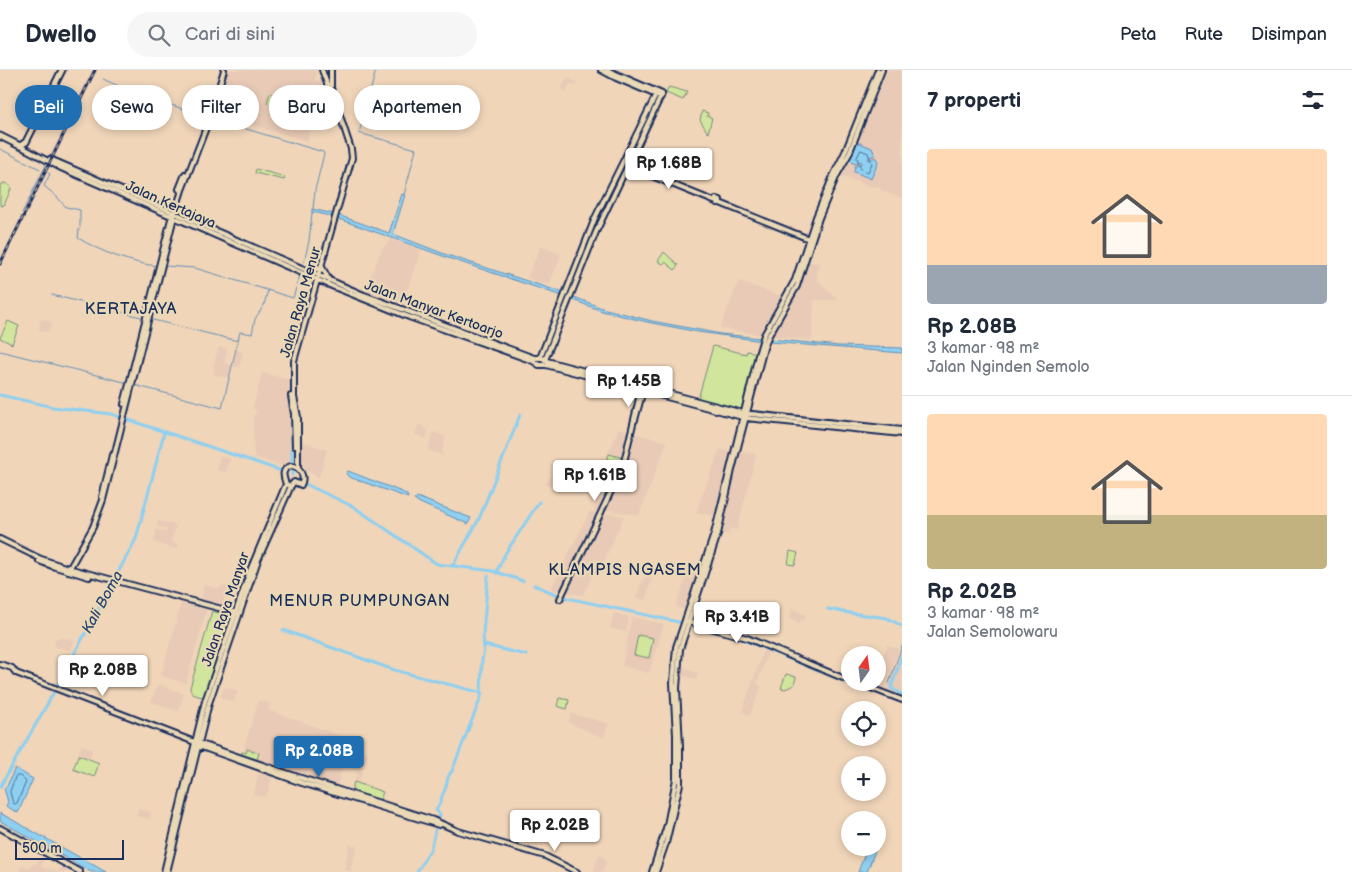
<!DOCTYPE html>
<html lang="id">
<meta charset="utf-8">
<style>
body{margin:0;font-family:"Balsamiq Sans",sans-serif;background:#f6f6f7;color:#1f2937;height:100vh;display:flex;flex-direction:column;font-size:19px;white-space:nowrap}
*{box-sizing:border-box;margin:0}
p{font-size:16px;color:#747a83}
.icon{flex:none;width:28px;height:28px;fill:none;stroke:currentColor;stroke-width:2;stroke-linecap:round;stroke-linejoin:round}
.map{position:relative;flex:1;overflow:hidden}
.side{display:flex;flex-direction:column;background:#fff;width:450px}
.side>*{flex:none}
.banner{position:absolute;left:15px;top:15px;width:475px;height:45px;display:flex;gap:10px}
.needle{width:32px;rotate:14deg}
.controls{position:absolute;left:841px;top:576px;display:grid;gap:10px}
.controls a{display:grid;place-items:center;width:45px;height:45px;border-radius:50%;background:#fff;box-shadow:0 2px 8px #0003;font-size:25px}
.scale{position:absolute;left:15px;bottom:12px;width:109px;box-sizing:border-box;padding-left:5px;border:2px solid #1b2f5e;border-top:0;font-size:14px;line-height:18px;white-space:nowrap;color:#1b2f5e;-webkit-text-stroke:4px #ebd9b6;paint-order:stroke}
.price{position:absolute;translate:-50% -42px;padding:0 11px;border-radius:5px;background:#fff;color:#222;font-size:16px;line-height:32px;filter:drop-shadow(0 1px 2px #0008)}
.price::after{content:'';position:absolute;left:50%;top:30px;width:15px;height:11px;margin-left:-8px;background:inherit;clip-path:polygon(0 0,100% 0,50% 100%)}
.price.selected{background:#1f6fb2;color:#fff}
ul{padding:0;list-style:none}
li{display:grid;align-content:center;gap:10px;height:265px;padding:0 25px}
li+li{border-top:1px solid #e0e1e3}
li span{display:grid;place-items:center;height:155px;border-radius:5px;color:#555}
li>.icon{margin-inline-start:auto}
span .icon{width:90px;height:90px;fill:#fffc;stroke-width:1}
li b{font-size:21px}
h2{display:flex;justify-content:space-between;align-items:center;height:60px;padding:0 25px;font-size:21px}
.tag{padding:0 18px;border-radius:22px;background:#fff;box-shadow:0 2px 8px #0003;font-size:18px;line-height:45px}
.tag.selected{background:#1f6fb2;color:#fff}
header{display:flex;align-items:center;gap:30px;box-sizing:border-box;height:70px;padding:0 25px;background:#fff;border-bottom:1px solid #e0e1e3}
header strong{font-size:24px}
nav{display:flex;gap:28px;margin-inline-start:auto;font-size:18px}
.search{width:350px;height:45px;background:#f6f6f7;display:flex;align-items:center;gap:12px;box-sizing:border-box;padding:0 18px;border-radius:28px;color:#747a83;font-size:19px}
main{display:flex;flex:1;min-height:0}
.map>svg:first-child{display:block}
.built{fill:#e8cab6}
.green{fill:#d1e69c;stroke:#768a7d}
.water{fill:#8fcff0;stroke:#618fb6}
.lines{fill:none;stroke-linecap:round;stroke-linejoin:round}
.shore{stroke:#496f98;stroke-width:1}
.stream{stroke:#618fb6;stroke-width:1}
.canal{stroke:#8fcff0;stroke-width:2.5}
.river{stroke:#8fcff0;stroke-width:3}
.major-casing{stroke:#1b2f5e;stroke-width:8}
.highway-casing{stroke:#1b2f5e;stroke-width:9}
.major{stroke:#ebd9b6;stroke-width:4}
.highway{stroke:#ebd9b6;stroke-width:5}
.rail-casing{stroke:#1b2f5e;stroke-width:3}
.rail{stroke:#ebd9b6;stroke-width:1;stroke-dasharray:4;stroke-linecap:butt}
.labels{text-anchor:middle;stroke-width:4.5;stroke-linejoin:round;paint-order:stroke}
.street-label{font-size:14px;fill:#1b2f5e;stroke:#ebd9b6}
.water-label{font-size:15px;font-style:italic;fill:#2c4774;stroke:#ebd9b6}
.quarter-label{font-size:16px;letter-spacing:1px;fill:#1b2f5e;stroke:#ebd9b6}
</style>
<header>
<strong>Dwello</strong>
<div class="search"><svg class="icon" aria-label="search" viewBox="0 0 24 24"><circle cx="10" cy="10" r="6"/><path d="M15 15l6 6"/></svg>Cari di sini</div>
<nav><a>Peta</a><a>Rute</a><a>Disimpan</a></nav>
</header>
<main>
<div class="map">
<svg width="902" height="802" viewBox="0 0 902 802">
<rect width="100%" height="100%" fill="#f0d5b9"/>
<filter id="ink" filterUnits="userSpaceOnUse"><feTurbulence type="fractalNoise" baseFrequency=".02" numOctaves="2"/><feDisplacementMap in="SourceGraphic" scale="10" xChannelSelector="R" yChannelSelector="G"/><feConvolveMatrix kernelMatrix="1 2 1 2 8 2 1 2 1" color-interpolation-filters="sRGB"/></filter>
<g filter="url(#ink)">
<path class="built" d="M 92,0 L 97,0 L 54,88 L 49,87 Z
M 225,0 L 317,0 L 315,11 L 325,11 L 307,71 L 213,44 Z
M 884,0 L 902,0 L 902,128 L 881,120 L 879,117 L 875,116 L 872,117 L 840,105 Z
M 568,7 L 577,13 L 575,16 L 570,13 L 566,22 L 561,19 Z
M 391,169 L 421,180 L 401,237 L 364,222 L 382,179 Z
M 541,176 L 561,185 L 549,215 L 527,208 Z
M 807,190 L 819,194 L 817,200 L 817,210 L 838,230 L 815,230 L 814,232 L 812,270 L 773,266 L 796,222 Z
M 739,211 L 783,227 L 762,265 L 720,258 Z
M 41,249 L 52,252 L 49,262 L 39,260 Z
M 219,277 L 227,279 L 224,293 L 231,295 L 228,308 L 213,304 L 215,298 L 213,297 Z
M 236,280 L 243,282 L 239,297 L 232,296 Z
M 262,303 L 290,310 L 291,393 L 288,395 L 282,396 L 254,387 L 253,345 L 255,345 L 257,340 L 253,338 Z
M 419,354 L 428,360 L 426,369 L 415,364 Z
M 619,358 L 630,362 L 623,388 L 608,384 Z
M 434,362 L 446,367 L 441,385 L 428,380 Z
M 633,363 L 667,372 L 639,445 L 604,440 L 616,418 L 626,391 Z
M 300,371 L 327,380 L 319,407 L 302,399 Z
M 720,379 L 731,382 L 716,446 L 696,442 Z
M 739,382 L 754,384 L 756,386 L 737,460 L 730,458 L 728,465 L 720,463 Z
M 220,386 L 230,389 L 226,402 L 217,400 Z
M 606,395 L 621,396 L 599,441 L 594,440 Z
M 554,401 L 563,406 L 557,412 L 548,416 L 545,414 Z
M 590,441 L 598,443 L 563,517 L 559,521 L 551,519 Z
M 602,443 L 624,446 L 599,503 L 594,502 L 583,525 L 567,522 L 565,521 Z
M 158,451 L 176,455 L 171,472 L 178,474 L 178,479 L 154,472 L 157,460 L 166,462 L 167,459 L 157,456 Z
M 688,501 L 699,505 L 686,540 L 676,537 Z
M 645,506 L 652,508 L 645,530 L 636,527 Z
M 204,515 L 219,519 L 221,516 L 229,516 L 222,536 L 201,531 Z
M 721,531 L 742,538 L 735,562 L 709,555 L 713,542 L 717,540 Z
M 181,533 L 207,539 L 186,613 L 161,606 Z
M 793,539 L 806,545 L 804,550 L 801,549 L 800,553 L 789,549 Z
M 614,543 L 629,547 L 626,562 L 610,558 Z
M 632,547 L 664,554 L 649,603 L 622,596 Z
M 60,568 L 64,568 L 74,570 L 71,581 L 54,576 L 56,569 Z
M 887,575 L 899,579 L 884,621 L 874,618 L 878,612 L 882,597 L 880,596 Z
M 902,575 L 902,628 L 885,622 Z
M 764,579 L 769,581 L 757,613 L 761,617 L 750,645 L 742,642 Z
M 680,596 L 698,603 L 696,610 L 679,604 Z
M 158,614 L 184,624 L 178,641 L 151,632 Z
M 224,617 L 238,621 L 233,632 L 221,627 Z
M 259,630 L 270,634 L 268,640 L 347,668 L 345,675 L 368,683 L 358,713 L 354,712 L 358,700 L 343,695 L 336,718 L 277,700 L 274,696 L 268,696 L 256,692 L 259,683 L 244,678 Z
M 571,644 L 608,653 L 604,668 L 569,653 Z
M 82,675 L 92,679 L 89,688 L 78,684 Z
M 260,700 L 273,704 L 266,727 L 253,725 Z
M 138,739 L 151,742 L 149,749 L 136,746 Z
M 350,774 L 357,777 L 350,801 L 344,799 Z
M 43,783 L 46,784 L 41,796 L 44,798 L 59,801 L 63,793 L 77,802 L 19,802 L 21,796 L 30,798 L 32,795 L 34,795 L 39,790 Z
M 599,785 L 607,789 L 602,802 L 593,802 Z"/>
<path class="green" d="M 669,17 L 687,22 L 683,30 L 666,23 Z
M 270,23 L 281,26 L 279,36 L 267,33 Z
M 332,33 L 336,46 L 324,44 L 328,34 Z
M 702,41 L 708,43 L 707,46 L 712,48 L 708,63 L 700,50 Z
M 256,99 L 285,107 L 284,110 L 255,103 Z
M 5,113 L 10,116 L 11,119 L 4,135 L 1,136 L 0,135 L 0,119 L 2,114 Z
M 664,182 L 678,195 L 675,200 L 665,192 L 663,194 L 658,191 Z
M 8,251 L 19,256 L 12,274 L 0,268 Z
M 713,276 L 746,284 L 747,281 L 757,283 L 742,340 L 698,329 Z
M 609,384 L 623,388 L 621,396 L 605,395 Z
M 790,481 L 798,483 L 795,495 L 788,494 Z
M 212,541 L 227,545 L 230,553 L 205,625 L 202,627 L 192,624 L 190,618 Z
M 638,565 L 653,568 L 649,588 L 634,585 Z
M 786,604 L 796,607 L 794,615 L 785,619 L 781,618 Z
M 559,628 L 569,630 L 567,639 L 557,636 Z
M 247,679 L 259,683 L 256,692 L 241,687 L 242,682 L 246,683 Z
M 79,685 L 99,693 L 94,707 L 73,699 Z
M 354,712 L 383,722 L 379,732 L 351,723 Z"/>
<path class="water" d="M 857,72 L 872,78 L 875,85 L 868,88 L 868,90 L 876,87 L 878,93 L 871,109 L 854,102 L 855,96 L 862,93 L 861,91 L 854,94 L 850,90 Z
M 402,124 L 405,125 L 393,164 L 447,185 L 564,223 L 602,238 L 652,251 L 721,264 L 760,268 L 839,276 L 902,278 L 902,283 L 770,272 L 698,262 L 647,252 L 602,241 L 565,227 L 454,190 L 333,147 L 314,142 L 312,143 L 312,139 L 338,145 L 389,163 Z
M 348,401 L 402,422 L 407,425 L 408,428 L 349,407 L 346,404 Z
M 417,427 L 471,448 L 468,454 L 420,433 L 414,430 Z
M 15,698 L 33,709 L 18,743 L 6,736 L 8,732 L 4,718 L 7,716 Z
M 0,743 L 106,802 L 91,802 L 0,751 Z
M 867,778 L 875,781 L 867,802 L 858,802 Z"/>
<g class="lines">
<path class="shore" d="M 861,80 L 868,83 L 872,93 L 868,102 L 861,99 L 857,88 Z
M 16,706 L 20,706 L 26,712 L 17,733 L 15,734 L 13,733 L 10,722 Z"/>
<path class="stream" d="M 376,0 L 359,63 L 416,79 L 404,125
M 103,9 L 132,22
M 134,22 L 206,47 L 323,82 L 324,84 L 315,120 L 313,139
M 0,79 L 40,99
M 48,103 L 50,104 L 44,116 L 55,125
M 96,111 L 111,118
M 56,126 L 66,137 L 80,140 L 80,157
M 22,143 L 47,93
M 330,153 L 337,129
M 79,159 L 78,168 C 99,181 132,194 158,196
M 321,187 L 329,158
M 280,192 L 287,194
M 164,196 L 195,198 L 293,228 L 300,205
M 303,196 L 309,171 L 312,143
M 52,225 L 145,248
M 149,249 L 238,271
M 0,281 L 128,313
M 134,315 L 222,338 L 240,262 L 252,264 L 255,249 L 264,235 L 268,220
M 889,613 L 902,576"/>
<path class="canal" d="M 417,802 L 431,778 L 436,756"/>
<path class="river" d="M 0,325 L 53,337 L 111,344 L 285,402
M 292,342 L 292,405
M 301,412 L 354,437 L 437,494 L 493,501 L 523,511
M 271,454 L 289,417
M 453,495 L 479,449 L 520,345
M 496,503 L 505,484 L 539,432
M 248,512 L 254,495
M 534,515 L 563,527 L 697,556
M 828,539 L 843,542 L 887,548 L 902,556
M 234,553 L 244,523
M 283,560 L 394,600 L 482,623
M 737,567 L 829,605 L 902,632
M 484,575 L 526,585
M 902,586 L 891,618 L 902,624
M 209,626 L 218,599
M 202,652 L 206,637
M 306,712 L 338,722
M 0,717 L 49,631 L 136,469 L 164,363
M 438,751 L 440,744 L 436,740 L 441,731 C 441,724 445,723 446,716 C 448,709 447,706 452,701 L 481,627 L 482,590 L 484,580 L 483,564 L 488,506"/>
<defs>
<path id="major" d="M 322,0 L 330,22
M 601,0 L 616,8 L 661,27
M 20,76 L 61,98 L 334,217 L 409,247 L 533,291 L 539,295 L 546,295 L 746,348 L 902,364
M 50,89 L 364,225 L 534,288 L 542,288 L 547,291 L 743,343 L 902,360
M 627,96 L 716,132
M 179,119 L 185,104
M 720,133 L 720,130 L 716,129 L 717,133 L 720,133 L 809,169
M 322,197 L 329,210
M 308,200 L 314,200 L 320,197
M 540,288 L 595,148 L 656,25
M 545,290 L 596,162 L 662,24 L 607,0
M 291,326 L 294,344 L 295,376
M 124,334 L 172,145
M 635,350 L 641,328
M 291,396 C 301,397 305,407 301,415 L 294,412 L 291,416 L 286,414 C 283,406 281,399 291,396 Z
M 298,398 L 298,347 L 294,327 L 294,291 L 352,88 L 351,79 L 331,18 L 331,0
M 102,427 L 112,385
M 0,469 L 41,489 L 68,498 L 237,543
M 39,491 L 52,496 L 89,507
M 68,501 L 93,457 L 103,430 L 176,139 L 182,120 L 209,50 L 224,0
M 560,529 L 623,396 L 641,320
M 688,552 L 747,568 L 850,611
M 0,594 L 12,598 L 16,603 L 192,671 L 298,707 L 433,750 L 458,761 L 545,786 L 577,802
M 855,612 L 902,630
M 196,675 L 302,713 L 439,755
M 0,758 L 80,802
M 164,802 L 205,631 L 251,498 L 286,414
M 167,802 L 209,633 L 258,490 L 291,416
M 652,802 L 667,755 L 676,709 L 676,665 L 673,613 L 676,577 L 714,464 L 758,285 L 764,265 L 795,210 L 816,147 L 833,106 L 845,82 L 878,0
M 656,802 L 666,773 L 680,714 L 680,676 L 677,618 L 680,579 L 718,464 L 732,400 L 764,278 L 768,267 L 797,216 L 819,148 L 837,105 L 849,84 L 882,0"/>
<path id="highway" d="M 0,66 L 20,76 L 26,72 L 62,0"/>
</defs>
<use href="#major" class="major-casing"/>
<use href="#highway" class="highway-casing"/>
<use href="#major" class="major"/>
<use href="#highway" class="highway"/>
<defs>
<path id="rail" d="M 0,194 L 95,0"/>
</defs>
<use href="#rail" class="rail-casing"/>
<use href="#rail" class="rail"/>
</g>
</g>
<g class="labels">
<g class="street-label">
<text transform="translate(171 134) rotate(24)" y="5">Jalan Kertajaya</text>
<text transform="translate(300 232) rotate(-74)" y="5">Jalan Raya Menur</text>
<text transform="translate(434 239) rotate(20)" y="5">Jalan Manyar Kertoarjo</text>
<text transform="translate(225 539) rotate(-71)" y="5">Jalan Raya Manyar</text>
</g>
<g class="water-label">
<text transform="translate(102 532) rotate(-61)" y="5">Kali Boma</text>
</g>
<g class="quarter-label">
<text x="131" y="244">KERTAJAYA</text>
<text x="625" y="505">KLAMPIS NGASEM</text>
<text x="360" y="536">MENUR PUMPUNGAN</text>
</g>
</g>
</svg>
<div class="controls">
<a><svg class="needle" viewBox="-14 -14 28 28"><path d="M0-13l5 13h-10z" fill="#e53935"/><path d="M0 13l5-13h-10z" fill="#747a83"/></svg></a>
<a><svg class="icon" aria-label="locate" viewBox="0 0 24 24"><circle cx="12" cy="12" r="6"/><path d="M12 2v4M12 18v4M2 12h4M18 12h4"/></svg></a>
<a>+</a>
<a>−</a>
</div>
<div class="scale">500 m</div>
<b class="price" style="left:669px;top:120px">Rp 1.68B</b>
<b class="price" style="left:629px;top:338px">Rp 1.45B</b>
<b class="price" style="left:595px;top:432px">Rp 1.61B</b>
<b class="price" style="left:737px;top:574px">Rp 3.41B</b>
<b class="price" style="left:103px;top:627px">Rp 2.08B</b>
<b class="price selected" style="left:319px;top:708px">Rp 2.08B</b>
<b class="price" style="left:555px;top:782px">Rp 2.02B</b>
<div class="banner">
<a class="tag selected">Beli</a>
<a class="tag">Sewa</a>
<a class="tag">Filter</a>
<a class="tag">Baru</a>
<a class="tag">Apartemen</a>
</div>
</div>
<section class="side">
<h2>7 properti<svg class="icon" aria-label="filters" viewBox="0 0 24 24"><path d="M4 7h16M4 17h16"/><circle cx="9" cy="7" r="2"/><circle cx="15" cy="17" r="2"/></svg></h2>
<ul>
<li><span style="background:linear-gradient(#ffd9b3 75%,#9aa5b1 0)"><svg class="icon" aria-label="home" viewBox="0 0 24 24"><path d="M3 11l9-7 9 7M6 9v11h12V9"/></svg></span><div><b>Rp 2.08B</b><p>3 kamar · 98 m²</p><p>Jalan Nginden Semolo</p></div></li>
<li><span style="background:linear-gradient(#ffd9b3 65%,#c2b280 0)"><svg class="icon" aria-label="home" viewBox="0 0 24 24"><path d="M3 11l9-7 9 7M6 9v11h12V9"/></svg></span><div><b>Rp 2.02B</b><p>3 kamar · 98 m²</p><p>Jalan Semolowaru</p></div></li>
</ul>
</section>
</main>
